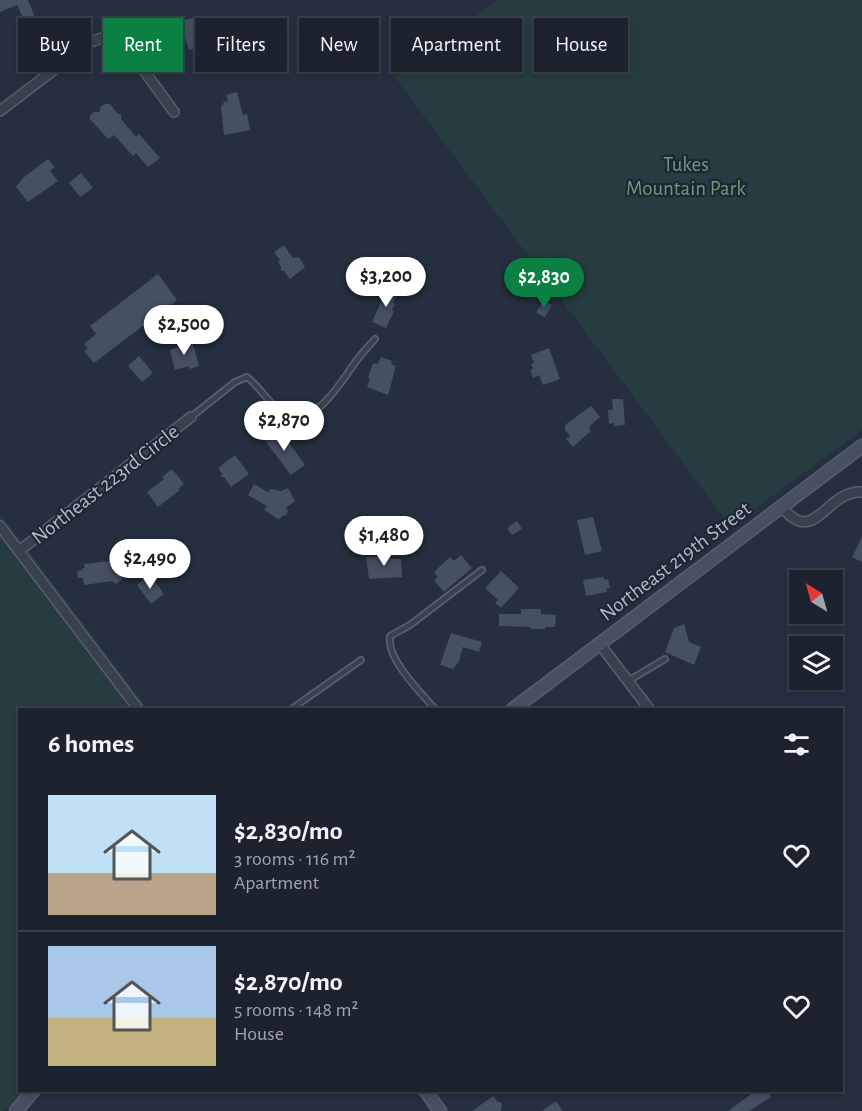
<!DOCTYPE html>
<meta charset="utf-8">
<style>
body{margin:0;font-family:"Alegreya Sans",sans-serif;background:#252b37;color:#f1f3f6;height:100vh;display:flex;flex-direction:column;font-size:22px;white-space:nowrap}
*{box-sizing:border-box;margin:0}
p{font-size:20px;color:#a0a4aa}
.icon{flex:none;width:33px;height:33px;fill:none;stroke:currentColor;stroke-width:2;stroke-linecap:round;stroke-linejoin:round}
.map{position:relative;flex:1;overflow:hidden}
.details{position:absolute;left:18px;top:708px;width:825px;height:384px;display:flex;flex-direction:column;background:#1c232f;border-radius:0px;box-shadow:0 3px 9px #0003,0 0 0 2px #3a404b}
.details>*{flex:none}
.hud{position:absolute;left:18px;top:18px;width:826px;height:54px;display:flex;gap:12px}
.needle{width:39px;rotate:323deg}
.controls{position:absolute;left:789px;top:570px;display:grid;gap:12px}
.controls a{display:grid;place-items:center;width:54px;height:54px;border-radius:0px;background:#1c232f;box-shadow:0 3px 9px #0003,0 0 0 2px #3a404b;font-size:30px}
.price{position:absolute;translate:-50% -51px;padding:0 14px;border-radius:21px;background:#fff;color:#222;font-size:20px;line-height:39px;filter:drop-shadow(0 2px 3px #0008)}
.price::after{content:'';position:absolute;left:50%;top:36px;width:18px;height:14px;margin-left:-9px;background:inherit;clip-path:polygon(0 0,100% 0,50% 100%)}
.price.active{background:#0b8043;color:#fff}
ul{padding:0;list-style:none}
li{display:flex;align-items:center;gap:18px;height:150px;padding:0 30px}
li+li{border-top:2px solid #3a404b}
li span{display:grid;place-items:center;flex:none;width:168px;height:120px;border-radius:0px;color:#555}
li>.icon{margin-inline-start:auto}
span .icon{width:72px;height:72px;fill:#fffc;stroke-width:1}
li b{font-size:26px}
h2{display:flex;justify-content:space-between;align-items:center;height:72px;padding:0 30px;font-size:26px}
.chip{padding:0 21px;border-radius:0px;background:#1c232f;box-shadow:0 3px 9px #0003,0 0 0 2px #3a404b;font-size:21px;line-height:54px}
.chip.active{background:#0b8043;color:#fff}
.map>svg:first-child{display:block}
.green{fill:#273c40}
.building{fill:#465063}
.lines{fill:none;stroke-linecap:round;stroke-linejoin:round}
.lane-casing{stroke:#575f6c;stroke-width:8}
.street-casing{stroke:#575f6c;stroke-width:12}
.secondary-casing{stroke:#575f6c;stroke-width:15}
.lane{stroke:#39414f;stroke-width:4.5}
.street{stroke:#39414f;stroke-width:9}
.secondary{stroke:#475062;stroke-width:12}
.labels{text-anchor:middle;stroke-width:4.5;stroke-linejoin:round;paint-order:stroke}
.park-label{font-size:21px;fill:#6c9a79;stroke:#1e2634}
.street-label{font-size:21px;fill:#b5bcc9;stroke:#1e2634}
</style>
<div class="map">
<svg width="862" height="1111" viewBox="0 0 862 1111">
<rect width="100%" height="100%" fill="#252f3f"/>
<path class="green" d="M 497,0 L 862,0 L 862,430 L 731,527 L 394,76 Z
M 0,513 L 148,709 L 20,710 L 20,1090 L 31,1091 L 4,1111 L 0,1111 Z"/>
<path class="building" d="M 0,0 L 28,0 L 36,20 L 26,24 L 17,5 L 0,12 Z
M 197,17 L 204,46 L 189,50 L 180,21 Z
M 242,23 L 250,33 L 240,43 L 231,34 Z
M 237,92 L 243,115 L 247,114 L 250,130 L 224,135 L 221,107 L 224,102 L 228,101 L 226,95 Z
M 105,104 L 110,104 L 118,114 L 121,114 L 121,119 L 136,137 L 139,134 L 160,158 L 148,167 L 136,153 L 133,156 L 114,135 L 108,139 L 90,119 L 90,115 L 94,112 L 100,112 L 100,107 Z
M 48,159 L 55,167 L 50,171 L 58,181 L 28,202 L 16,187 L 23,178 Z
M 81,173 L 93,188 L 80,197 L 69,183 Z
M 284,245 L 293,258 L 299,257 L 305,267 L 290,279 L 284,271 L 281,271 L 281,267 L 278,262 L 280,260 L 274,252 Z
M 158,274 L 177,300 L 94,363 L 84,351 L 88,348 L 84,344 L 96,334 L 90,326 Z
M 388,286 L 398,291 L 393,303 L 395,304 L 392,310 L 394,311 L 386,328 L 372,322 Z
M 543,301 L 552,305 L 545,317 L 536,313 Z
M 186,339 L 188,345 L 193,344 L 199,366 L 189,369 L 189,366 L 175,370 L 170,350 L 178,347 L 176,342 Z
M 549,348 L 560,379 L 543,385 L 539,375 L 533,378 L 530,370 L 533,369 L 531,364 L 534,363 L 531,355 Z
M 139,356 L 153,373 L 142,382 L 128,366 Z
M 381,357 L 392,361 L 391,364 L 396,366 L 388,395 L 367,387 L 370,379 L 368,378 L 373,363 L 378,364 Z
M 612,399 L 623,399 L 625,425 L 614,426 L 614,423 L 609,424 L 608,410 L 613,410 Z
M 591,406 L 600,417 L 591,425 L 589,428 L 591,431 L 573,447 L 566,439 L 570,436 L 565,430 L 565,425 Z
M 274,429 L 286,445 L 289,443 L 305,465 L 291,475 L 263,438 Z
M 235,455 L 249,474 L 231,487 L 224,477 L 221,477 L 222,474 L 218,468 Z
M 172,469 L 184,484 L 179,488 L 180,490 L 158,507 L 147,492 L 164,479 L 162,477 Z
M 254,484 L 268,492 L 270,489 L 281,491 L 288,488 L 295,501 L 286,508 L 288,511 L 287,514 L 278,519 L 264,510 L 267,506 L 248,495 Z
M 593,517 L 602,551 L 585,555 L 577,520 Z
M 517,521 L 522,529 L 512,535 L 507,528 Z
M 862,537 L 862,562 L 852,557 Z
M 122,551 L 132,564 L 119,574 L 123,579 L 115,584 L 113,581 L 84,585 L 83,578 L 78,578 L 77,571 L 82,570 L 82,568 L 85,568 L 84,564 L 109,561 Z
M 461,555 L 472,568 L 444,592 L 434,580 L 438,577 L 434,572 L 450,557 L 454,561 Z
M 391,556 L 391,559 L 401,559 L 402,577 L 369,579 L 366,557 Z
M 501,571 L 519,588 L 501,608 L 495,603 L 498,600 L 485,588 Z
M 150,575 L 164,594 L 151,604 L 137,585 Z
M 604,577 L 604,580 L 608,579 L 610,588 L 606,589 L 607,592 L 586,596 L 583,580 Z
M 521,609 L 541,609 L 541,614 L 556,615 L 555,627 L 545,627 L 545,629 L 531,629 L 531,627 L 499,626 L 499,614 L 521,614 Z
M 684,624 L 689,642 L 701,647 L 694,665 L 665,652 L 674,628 Z
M 451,633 L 482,642 L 479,652 L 463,647 L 459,661 L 453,669 L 440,665 Z
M 757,1090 L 767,1090 L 771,1097 L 749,1111 L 728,1111 Z
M 493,1096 L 497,1101 L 502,1103 L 501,1111 L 472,1111 Z
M 556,1101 L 563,1111 L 542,1111 Z"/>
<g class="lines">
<defs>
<path id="lane" d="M 191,417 L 235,382 L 247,377 C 259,386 267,401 279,410 C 314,434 340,382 357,360 C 362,353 369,346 375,339
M 628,681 L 665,659
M 290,710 L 361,660
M 436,710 C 421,693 386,659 390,636 L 410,625 L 482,570"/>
<path id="street" d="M 0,111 L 89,43 L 101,38 L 113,38 L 132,54 L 174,112
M 781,506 C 815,549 825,490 862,492
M 0,526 L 139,710
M 19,551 L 191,417
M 599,643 L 650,710"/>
<path id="secondary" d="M 512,710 L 862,446
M 425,1090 L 440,1111
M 16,1111 L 34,1090"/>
</defs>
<use href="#lane" class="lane-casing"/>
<use href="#street" class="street-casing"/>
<use href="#secondary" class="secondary-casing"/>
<use href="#lane" class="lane"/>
<use href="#street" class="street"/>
<use href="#secondary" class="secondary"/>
</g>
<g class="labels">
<g class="park-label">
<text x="686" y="171">Tukes<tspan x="686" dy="24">Mountain Park</tspan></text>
</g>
<g class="street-label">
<text transform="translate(105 484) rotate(-38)" y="7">Northeast 223rd Circle</text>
<text transform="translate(675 561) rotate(-37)" y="7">Northeast 219th Street</text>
</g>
</g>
</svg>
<div class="controls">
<a><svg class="needle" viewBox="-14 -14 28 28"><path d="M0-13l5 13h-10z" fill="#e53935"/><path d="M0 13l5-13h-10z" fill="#a0a4aa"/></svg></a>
<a><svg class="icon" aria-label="layers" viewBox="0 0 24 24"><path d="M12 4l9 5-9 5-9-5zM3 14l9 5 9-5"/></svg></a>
</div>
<b class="price" style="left:386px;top:308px">$3,200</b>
<b class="price active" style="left:544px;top:309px">$2,830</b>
<b class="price" style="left:184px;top:356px">$2,500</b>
<b class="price" style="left:284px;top:452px">$2,870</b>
<b class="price" style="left:384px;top:567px">$1,480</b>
<b class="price" style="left:150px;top:590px">$2,490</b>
<div class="hud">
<a class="chip">Buy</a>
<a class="chip active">Rent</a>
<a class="chip">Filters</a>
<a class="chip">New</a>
<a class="chip">Apartment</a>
<a class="chip">House</a>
</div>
<section class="details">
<h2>6 homes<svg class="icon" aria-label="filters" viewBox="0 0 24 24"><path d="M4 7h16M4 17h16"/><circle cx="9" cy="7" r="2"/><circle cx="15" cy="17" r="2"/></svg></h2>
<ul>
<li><span style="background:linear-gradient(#bfe0f5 65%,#b9a48a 0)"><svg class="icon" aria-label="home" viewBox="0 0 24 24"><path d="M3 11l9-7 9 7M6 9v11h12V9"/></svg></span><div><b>$2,830/mo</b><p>3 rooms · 116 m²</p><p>Apartment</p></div><svg class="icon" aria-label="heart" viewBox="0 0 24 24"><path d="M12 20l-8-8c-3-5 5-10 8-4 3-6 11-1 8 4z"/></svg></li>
<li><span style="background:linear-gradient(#a9c7e8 60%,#c2b280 0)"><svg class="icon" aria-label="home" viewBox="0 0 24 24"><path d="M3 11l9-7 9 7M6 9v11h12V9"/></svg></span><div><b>$2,870/mo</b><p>5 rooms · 148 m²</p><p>House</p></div><svg class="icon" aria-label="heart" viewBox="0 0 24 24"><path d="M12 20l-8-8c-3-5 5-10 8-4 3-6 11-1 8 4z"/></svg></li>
</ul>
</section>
</div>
